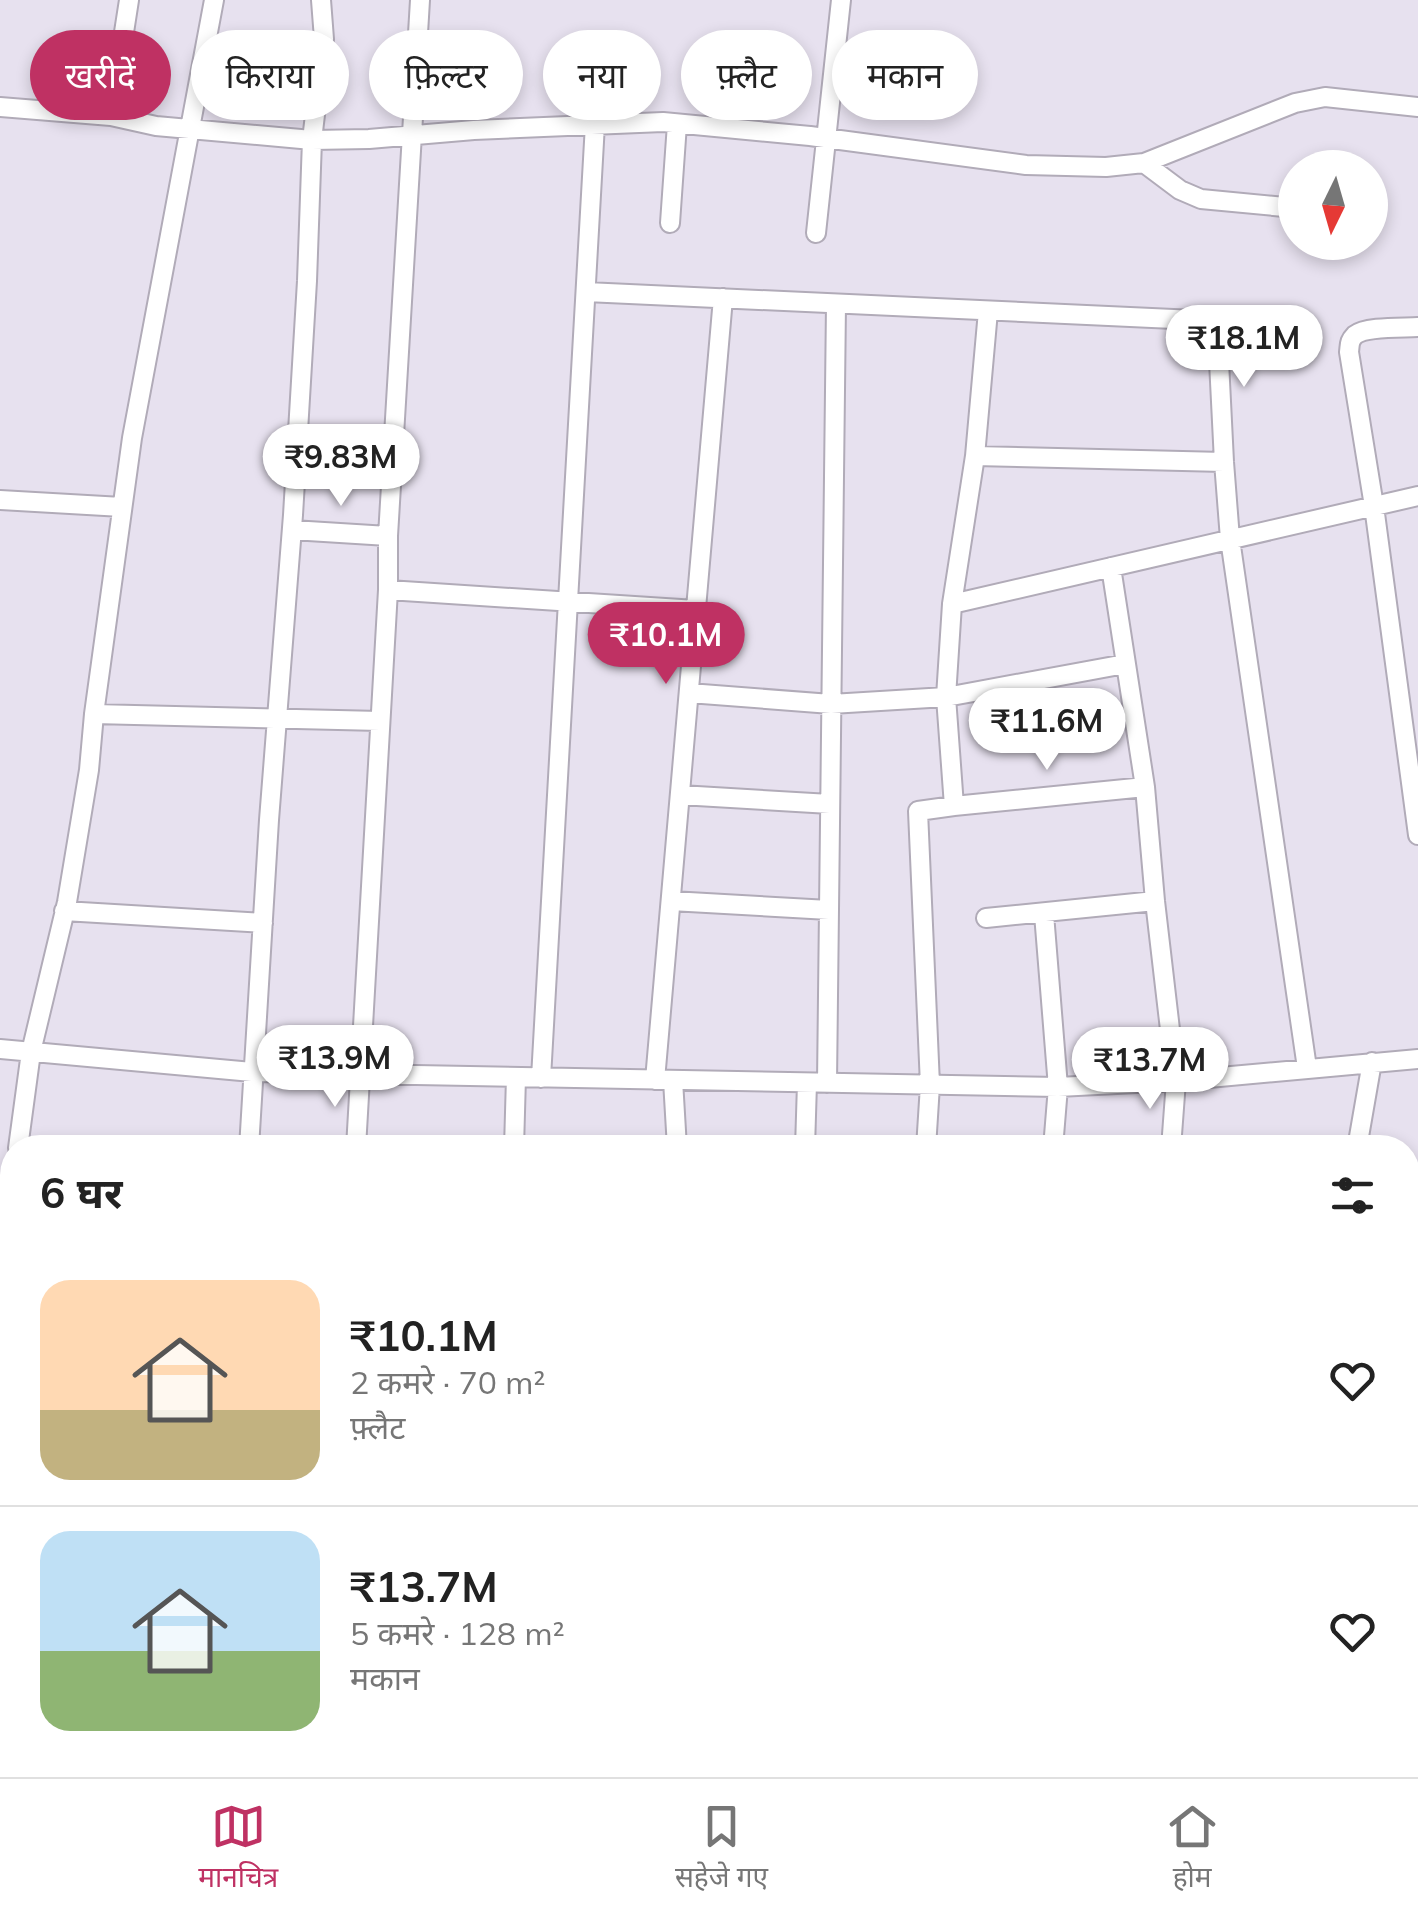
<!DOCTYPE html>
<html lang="hi">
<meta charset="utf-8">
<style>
body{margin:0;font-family:Mulish,"Noto Sans Devanagari",sans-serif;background:#f2f2f2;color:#222;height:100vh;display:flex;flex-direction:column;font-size:38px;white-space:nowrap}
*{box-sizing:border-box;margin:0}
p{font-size:32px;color:#767676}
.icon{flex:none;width:55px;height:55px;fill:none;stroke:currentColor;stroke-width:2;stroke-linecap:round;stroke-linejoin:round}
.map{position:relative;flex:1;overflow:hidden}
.sheet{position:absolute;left:0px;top:1135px;width:1420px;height:642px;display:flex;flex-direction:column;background:#fff;border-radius:40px 40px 0 0;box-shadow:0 5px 15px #0003}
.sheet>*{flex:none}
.guide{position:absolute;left:30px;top:30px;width:1360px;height:90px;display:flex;gap:20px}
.needle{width:65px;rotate:185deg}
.buttons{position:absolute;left:1278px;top:150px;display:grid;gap:20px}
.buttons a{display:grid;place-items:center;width:110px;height:110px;border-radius:50%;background:#fff;box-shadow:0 5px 15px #0003;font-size:50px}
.price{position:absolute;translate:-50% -85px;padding:0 22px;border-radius:35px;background:#fff;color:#222;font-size:32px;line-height:65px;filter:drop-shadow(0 2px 5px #0008)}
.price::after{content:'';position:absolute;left:50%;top:60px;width:30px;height:22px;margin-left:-15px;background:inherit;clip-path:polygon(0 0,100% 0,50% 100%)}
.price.on{background:#bf3163;color:#fff}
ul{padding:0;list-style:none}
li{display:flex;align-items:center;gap:30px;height:250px;padding:0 40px}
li+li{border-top:2px solid #e0e0e0}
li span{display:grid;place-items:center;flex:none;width:280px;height:200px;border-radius:30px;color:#555}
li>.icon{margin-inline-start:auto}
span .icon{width:120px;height:120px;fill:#fffc;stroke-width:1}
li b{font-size:42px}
h2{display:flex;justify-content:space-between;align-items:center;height:120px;padding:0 40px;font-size:42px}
.tag{padding:0 35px;border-radius:45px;background:#fff;box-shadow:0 5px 15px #0003;font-size:35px;line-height:90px}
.tag.on{background:#bf3163;color:#fff}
.dock{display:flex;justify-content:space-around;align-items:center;height:140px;border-top:2px solid #e0e0e0;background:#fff;font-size:28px;color:#767676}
.dock a{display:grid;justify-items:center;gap:5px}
.dock .on{color:#bf3163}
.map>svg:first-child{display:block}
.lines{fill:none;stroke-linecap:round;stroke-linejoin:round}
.minor-casing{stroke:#b1abb8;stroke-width:22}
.minor{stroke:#fff;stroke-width:18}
</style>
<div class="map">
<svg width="1418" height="1777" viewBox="0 0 1418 1777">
<rect width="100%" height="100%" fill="#e7e1ef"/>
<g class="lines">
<defs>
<path id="minor" d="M 0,107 L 111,116 L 156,126 L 312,140 L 369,139 L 474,130 L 663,122 L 810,136 L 1026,165 L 1106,167 L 1144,163 L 1295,103 L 1325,97 L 1418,107
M 111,116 L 129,0
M 1144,163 L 1180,190 L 1201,199 L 1295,208
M 670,223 L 677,124
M 816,233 L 841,0
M 586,292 L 1217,321 L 1271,320
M 1217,321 L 1224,462 L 1230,539 L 1307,1068
M 1418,327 C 1403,328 1366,326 1355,335 C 1349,341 1350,344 1349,352 L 1374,506 L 1418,835
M 975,456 L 1224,462
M 0,500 L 122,507
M 292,530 L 388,536
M 1111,567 L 1145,787 L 1155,901 L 1176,1081 L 1171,1148
M 388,590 L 696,610
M 952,604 L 1418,496
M 689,693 L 831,704 L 946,697 L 1125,664
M 94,714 L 380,721
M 680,795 L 830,804
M 954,806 L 1145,787
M 671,901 L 829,910
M 64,911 L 263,923
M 1044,914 L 1058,1087 L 1053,1148
M 986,918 L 1155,901
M 0,1049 L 252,1072 L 1058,1087 L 1176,1081 L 1418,1059
M 541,1078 L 595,124
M 655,1080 L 723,298
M 673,1080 L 677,1148
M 827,1083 L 836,304
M 18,1148 L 31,1052 L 67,902 L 89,770 L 94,714 L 132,438 L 214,0
M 249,1148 L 269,820 L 293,515 L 307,281 L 312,140 L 324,39 L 321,0
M 356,1148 L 388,590 L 388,536 L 420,0
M 514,1148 L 516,1077
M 805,1148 L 807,1083
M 926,1148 L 930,1085 L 918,811 L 954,806 L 946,697 L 952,604 L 975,456 L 988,311
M 1357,1148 L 1372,1062
M 0,1244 L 12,1178
M 0,1258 L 12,1260
M 0,1354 L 12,1356
M 0,1424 L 12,1426
M 1408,1542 L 1418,1547
M 0,1557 L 12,1558
M 1408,1664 L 1418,1640
M 0,1690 L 12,1691
M 472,1765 L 529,1777
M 737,1765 L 737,1777
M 1255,1765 L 1278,1777
M 81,1777 L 83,1765
M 215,1777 L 217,1765
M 370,1777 L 373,1765
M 610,1777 L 613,1765
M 779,1777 L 786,1765
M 890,1777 L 896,1765
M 994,1777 L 1001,1765
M 1117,1777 L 1123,1765"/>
</defs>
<use href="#minor" class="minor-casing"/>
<use href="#minor" class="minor"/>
</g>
</svg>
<div class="buttons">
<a><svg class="needle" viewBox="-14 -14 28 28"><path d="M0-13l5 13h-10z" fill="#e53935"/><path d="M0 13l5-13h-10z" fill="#767676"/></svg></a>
</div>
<b class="price" style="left:1244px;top:390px">₹18.1M</b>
<b class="price" style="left:341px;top:509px">₹9.83M</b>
<b class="price on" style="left:666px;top:687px">₹10.1M</b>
<b class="price" style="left:1047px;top:773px">₹11.6M</b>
<b class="price" style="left:335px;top:1110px">₹13.9M</b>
<b class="price" style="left:1150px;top:1112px">₹13.7M</b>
<div class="guide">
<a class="tag on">खरीदें</a>
<a class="tag">किराया</a>
<a class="tag">फ़िल्टर</a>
<a class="tag">नया</a>
<a class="tag">फ़्लैट</a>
<a class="tag">मकान</a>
</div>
<section class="sheet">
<h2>6 घर<svg class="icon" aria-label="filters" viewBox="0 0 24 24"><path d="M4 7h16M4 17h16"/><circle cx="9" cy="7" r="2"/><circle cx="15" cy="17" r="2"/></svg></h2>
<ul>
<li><span style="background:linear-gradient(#ffd9b3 65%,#c2b280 0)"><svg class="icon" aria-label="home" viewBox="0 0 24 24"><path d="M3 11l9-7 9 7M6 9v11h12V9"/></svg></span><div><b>₹10.1M</b><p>2 कमरे · 70 m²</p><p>फ़्लैट</p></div><svg class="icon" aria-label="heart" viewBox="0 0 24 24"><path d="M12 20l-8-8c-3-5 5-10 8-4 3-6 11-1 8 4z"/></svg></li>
<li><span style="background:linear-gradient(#bfe0f5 60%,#8fb573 0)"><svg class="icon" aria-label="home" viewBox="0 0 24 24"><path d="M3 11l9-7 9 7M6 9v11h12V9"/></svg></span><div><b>₹13.7M</b><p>5 कमरे · 128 m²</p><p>मकान</p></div><svg class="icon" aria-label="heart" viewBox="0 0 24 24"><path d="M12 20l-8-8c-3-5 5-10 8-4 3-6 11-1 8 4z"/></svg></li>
</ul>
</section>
</div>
<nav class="dock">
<a class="on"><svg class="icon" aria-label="map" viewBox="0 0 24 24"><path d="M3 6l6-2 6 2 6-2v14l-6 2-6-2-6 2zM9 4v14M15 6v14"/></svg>मानचित्र</a>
<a><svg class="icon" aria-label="saved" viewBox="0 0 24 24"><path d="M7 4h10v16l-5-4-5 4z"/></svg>सहेजे गए</a>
<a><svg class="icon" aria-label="home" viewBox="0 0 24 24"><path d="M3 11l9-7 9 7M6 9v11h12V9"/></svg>होम</a>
</nav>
